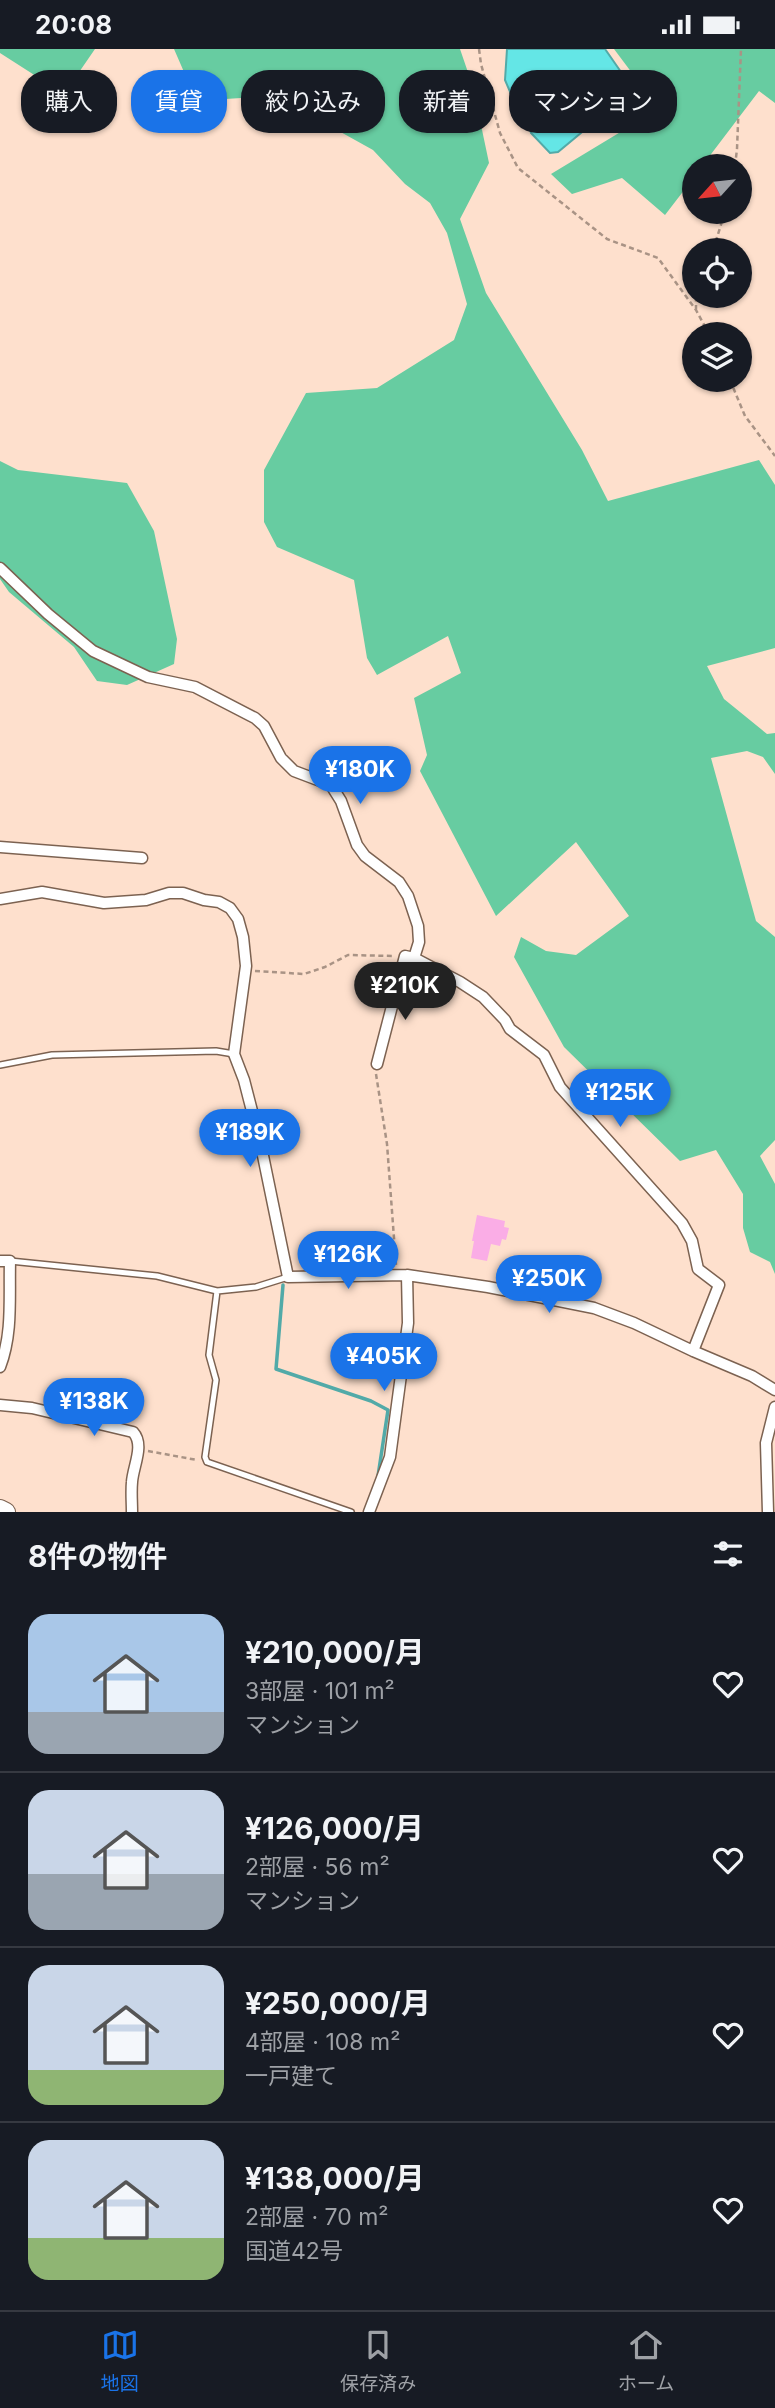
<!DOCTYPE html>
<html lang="ja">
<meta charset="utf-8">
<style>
body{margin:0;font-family:Inter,"Noto Sans JP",sans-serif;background:#242831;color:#f1f3f6;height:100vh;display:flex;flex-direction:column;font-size:26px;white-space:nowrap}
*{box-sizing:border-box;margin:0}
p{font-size:23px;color:#9ea1a6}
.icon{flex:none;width:38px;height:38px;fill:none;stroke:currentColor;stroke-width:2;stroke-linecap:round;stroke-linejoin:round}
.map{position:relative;height:1463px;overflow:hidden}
.sheet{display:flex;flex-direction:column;background:#171b24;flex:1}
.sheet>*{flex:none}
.banner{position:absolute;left:21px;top:21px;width:733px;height:63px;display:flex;gap:14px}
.needle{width:46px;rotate:243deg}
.tools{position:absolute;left:682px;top:105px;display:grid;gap:14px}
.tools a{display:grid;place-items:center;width:70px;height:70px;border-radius:50%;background:#171b24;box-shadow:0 2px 5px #0004;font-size:35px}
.price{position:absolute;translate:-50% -60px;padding:0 16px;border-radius:24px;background:#1a73e8;color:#fff;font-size:23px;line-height:46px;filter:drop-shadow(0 2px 4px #0008)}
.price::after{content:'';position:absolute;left:50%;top:42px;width:21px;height:16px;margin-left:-10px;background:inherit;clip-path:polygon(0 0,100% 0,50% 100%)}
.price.selected{background:#222;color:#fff}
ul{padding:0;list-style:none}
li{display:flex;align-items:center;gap:21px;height:175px;padding:0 28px}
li+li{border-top:2px solid #363941}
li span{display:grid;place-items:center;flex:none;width:196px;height:140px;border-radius:21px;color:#555}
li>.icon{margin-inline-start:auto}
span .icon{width:84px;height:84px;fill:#fffc;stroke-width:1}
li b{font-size:30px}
h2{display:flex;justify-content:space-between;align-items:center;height:84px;padding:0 28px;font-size:30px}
.chip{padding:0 24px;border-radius:28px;background:#171b24;box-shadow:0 2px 5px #0004;font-size:24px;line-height:63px}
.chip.selected{background:#1a73e8;color:#fff}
.status{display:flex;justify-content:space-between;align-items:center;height:49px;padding:0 35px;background:#171b24;direction:ltr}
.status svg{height:19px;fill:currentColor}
.tabs{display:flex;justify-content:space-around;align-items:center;height:98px;border-top:2px solid #363941;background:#171b24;font-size:19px;color:#9ea1a6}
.tabs a{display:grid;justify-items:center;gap:4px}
.tabs .selected{color:#1a73e8}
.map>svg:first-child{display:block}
.forest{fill:#67cca1}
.water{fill:#64e6e6;stroke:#52aaa8;stroke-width:2}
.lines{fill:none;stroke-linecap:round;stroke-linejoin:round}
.stream{stroke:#52aaa8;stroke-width:3.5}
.building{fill:#faade6}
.service-casing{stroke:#7c6251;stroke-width:8}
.minor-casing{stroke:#7c6251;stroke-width:13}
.trunk-casing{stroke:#7c6251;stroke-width:20}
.path{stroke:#a99385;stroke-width:2.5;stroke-dasharray:5 3.5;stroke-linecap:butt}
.service{stroke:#fff;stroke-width:5}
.minor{stroke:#fff;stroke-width:10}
.trunk{stroke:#fff;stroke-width:18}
</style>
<div class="status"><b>20:08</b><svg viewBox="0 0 49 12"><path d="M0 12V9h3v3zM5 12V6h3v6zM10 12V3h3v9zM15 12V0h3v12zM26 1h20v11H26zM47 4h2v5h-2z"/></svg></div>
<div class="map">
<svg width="775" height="1463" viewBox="0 0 775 1463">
<rect width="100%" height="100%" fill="#fee0cd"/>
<path class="forest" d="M 0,0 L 95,0 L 64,45 L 0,4 Z
M 174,0 L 460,0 L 473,38 L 489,114 L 460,170 L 486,244 L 582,401 L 608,452 L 759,411 L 775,436 L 775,599 L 707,617 L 724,650 L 767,685 L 775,684 L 775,725 L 763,708 L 747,702 L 711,709 L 756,872 L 775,888 L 775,1091 L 760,1107 L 775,1135 L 775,1225 L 770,1213 L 750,1203 L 743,1179 L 743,1145 L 716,1101 L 680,1112 L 564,998 L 514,908 L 521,888 L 546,902 L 576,906 L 629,867 L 576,793 L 496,867 L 420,722 L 427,706 L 414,649 L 461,624 L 448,587 L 377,626 L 367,609 L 354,531 L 277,498 L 264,473 L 264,421 L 306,344 L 377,339 L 454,291 L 467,255 L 447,184 L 430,154 L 405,135 L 373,101 L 292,56 L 241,49 L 210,51 L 184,23 Z
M 614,0 L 775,0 L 775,54 L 759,42 L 702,117 L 695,117 L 695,127 L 665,166 L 622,129 L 572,145 L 551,125 L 642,70 L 635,28 Z
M 0,412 L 18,421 L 127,434 L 154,482 L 177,590 L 174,615 L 127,636 L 97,632 L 74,598 L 9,543 L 0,530 Z"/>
<path class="water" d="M 507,0 L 605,0 L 628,33 L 629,44 L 558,103 L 550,104 L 531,84 L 528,73 L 511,45 L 505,31 Z"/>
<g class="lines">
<path class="stream" d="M 283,1236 L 276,1320 L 371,1352 L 388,1361 L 378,1427"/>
</g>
<path class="building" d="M 477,1166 L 505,1172 L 504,1178 L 509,1179 L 506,1191 L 502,1190 L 500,1197 L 491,1195 L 487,1212 L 471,1209 L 474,1192 L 472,1192 Z"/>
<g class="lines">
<defs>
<path id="service" d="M 0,1016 L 52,1006 L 216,1002 L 234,1005
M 10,1212 L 157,1227 L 217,1242 L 256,1238 L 288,1228
M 217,1242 L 209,1306 L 216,1331 L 205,1408 L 207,1413 L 351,1463"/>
<path id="minor" d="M 0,519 L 48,565 L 93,602 L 148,628 L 195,638 L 255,669 L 264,677 L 281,709 L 294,722 L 331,736 L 341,752 L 357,796 L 365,807 L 399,833 L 408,847 L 418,877 L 419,893 L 414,909
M 0,798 L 142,809
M 0,850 L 42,843 L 104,854 L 146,851 L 169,844 L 183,844 L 204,851 L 219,853 L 230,859 L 238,870 L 243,888 L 246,917 L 234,1005 L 244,1031 L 261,1097 L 288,1228 L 407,1226 L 488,1238 L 594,1259 L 634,1274 L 693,1302 L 752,1327 L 775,1341
M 377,1015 L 405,907 L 414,909 L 460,933 L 483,948 L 505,971 L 510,980 L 544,1006 L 560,1038 L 682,1174 L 692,1192 L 698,1220 L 719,1236 L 693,1302
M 0,1212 L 10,1212 C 9,1248 13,1284 0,1318
M 0,1356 L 32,1359 L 133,1383 C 145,1396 133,1417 132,1433 C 131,1443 132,1453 132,1463
M 369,1463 L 390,1408 L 408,1274 L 407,1226
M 768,1463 L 766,1394 L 775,1358"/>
<path id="trunk" d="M 0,1460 L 6,1463"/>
</defs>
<use href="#service" class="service-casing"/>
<use href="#minor" class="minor-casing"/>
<use href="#trunk" class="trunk-casing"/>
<path class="path" d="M 479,0 L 481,15 L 500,84 L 518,119 L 607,190 L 658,209 L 696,261 L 709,285
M 735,117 L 737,100 L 741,0
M 713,201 L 725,163
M 696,261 L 696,247
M 730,331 L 745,367 L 775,407
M 255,922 L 304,925 L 325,918 L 348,906 L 395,907
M 376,1025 L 387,1095 L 396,1216
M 148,1402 L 197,1411"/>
<use href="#service" class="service"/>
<use href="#minor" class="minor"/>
<use href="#trunk" class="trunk"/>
</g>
</svg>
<div class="tools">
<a><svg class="needle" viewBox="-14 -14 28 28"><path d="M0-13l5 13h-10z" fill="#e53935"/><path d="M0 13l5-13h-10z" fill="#9ea1a6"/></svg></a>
<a><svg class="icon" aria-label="locate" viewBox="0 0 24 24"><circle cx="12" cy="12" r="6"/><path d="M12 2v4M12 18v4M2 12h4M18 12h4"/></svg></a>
<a><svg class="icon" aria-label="layers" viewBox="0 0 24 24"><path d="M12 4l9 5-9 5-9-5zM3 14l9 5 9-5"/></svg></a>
</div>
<b class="price" style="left:360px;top:757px">¥180K</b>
<b class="price selected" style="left:405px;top:973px">¥210K</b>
<b class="price" style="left:620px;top:1080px">¥125K</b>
<b class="price" style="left:250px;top:1120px">¥189K</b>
<b class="price" style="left:348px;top:1242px">¥126K</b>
<b class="price" style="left:549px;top:1266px">¥250K</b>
<b class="price" style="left:384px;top:1344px">¥405K</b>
<b class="price" style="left:94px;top:1389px">¥138K</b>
<div class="banner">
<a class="chip">購入</a>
<a class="chip selected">賃貸</a>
<a class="chip">絞り込み</a>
<a class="chip">新着</a>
<a class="chip">マンション</a>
</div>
</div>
<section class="sheet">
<h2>8件の物件<svg class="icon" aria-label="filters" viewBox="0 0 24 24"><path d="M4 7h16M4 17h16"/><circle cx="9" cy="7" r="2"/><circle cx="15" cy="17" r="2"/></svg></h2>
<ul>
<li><span style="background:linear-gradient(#a9c7e8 70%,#9aa5b1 0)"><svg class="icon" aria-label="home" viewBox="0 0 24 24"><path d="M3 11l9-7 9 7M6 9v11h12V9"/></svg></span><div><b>¥210,000/月</b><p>3部屋 · 101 m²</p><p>マンション</p></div><svg class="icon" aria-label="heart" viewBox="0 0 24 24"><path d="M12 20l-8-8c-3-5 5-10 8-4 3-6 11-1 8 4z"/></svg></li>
<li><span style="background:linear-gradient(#c9d6e8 60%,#9aa5b1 0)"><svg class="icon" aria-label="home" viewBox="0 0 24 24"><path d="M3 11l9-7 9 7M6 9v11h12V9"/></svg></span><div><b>¥126,000/月</b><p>2部屋 · 56 m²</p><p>マンション</p></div><svg class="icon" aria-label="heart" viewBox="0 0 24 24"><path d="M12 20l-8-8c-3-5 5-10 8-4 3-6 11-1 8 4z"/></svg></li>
<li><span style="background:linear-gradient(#c9d6e8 75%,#8fb573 0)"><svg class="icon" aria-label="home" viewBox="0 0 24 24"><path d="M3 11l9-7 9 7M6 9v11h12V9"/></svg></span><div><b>¥250,000/月</b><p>4部屋 · 108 m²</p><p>一戸建て</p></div><svg class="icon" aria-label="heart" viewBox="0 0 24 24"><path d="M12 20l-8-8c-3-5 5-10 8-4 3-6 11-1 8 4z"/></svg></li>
<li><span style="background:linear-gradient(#c9d6e8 70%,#8fb573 0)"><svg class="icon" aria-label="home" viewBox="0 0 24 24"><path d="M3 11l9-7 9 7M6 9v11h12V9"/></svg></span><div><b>¥138,000/月</b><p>2部屋 · 70 m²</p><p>国道42号</p></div><svg class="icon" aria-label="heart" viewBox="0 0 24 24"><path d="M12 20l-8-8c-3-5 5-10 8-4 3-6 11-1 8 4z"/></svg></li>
</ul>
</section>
<nav class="tabs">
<a class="selected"><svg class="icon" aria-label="map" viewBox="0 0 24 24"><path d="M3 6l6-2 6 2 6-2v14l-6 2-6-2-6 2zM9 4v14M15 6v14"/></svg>地図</a>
<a><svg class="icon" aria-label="saved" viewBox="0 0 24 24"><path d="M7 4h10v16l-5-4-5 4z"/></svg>保存済み</a>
<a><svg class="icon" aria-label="home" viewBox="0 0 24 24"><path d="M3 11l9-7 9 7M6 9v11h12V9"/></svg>ホーム</a>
</nav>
